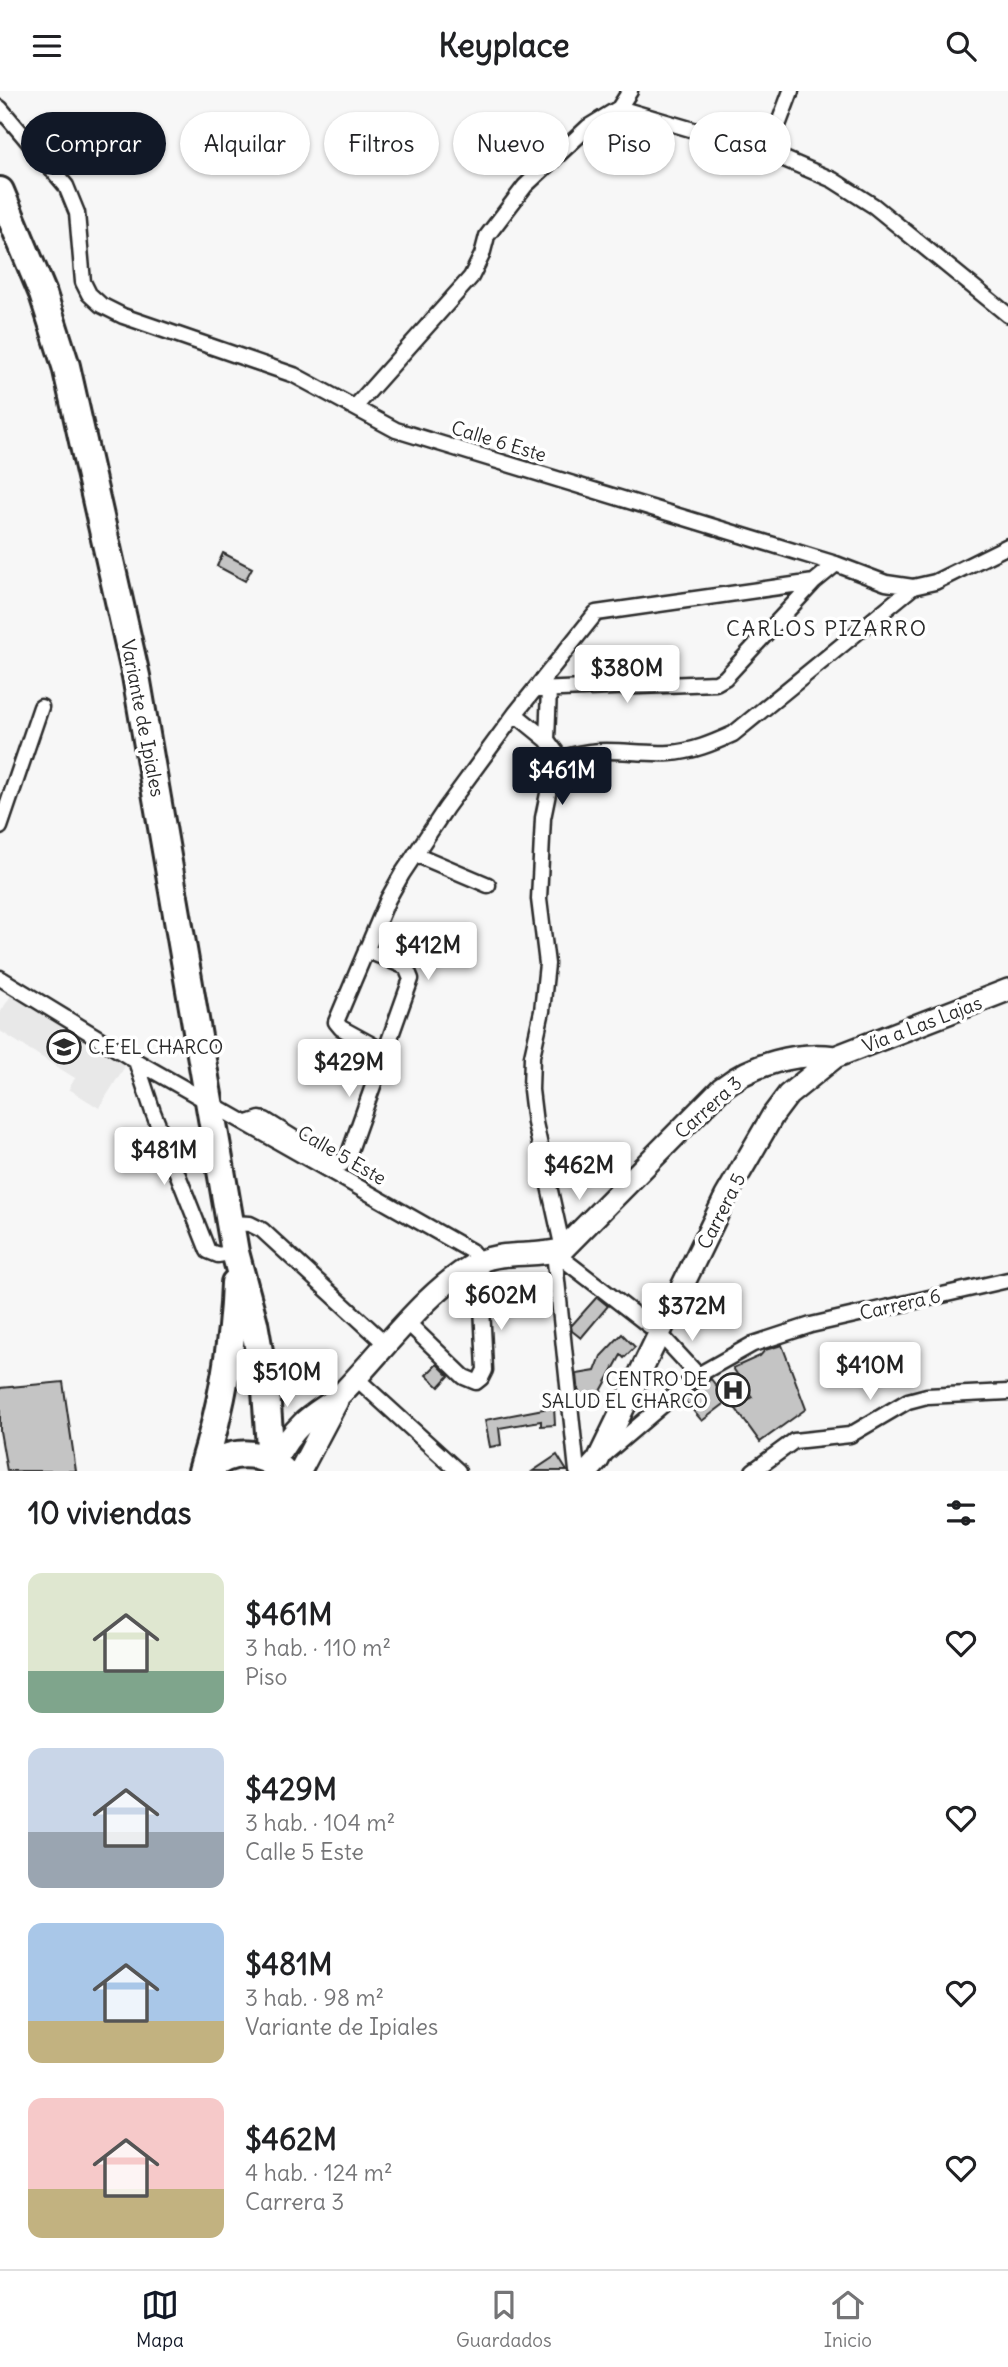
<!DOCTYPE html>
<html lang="es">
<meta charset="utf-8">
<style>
body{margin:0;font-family:Delius,sans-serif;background:#f6f6f6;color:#202124;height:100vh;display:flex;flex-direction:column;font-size:26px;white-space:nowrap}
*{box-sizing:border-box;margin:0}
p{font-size:23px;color:#757577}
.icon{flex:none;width:38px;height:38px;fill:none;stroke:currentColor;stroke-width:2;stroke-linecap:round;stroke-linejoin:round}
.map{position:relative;height:1380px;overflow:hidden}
.panel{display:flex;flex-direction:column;background:#fff;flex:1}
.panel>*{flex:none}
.guide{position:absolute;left:21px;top:21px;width:966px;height:63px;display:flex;gap:14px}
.price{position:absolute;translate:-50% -60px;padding:0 16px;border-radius:7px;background:#fff;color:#222;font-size:23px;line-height:46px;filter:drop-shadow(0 2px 4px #0008)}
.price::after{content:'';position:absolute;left:50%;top:42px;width:21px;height:16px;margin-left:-10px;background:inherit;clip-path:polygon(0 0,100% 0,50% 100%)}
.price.current{background:#111827;color:#fff}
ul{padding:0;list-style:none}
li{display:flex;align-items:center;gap:21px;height:175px;padding:0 28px}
li span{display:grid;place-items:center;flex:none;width:196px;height:140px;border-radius:14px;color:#555}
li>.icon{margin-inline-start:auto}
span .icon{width:84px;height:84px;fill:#fffc;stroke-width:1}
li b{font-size:30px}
h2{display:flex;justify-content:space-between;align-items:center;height:84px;padding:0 28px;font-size:30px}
.tag{padding:0 24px;border-radius:32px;background:#fff;box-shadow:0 2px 5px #0004;font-size:24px;line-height:63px}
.tag.current{background:#111827;color:#fff}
header{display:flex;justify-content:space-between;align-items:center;height:91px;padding:0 28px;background:#fff;font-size:32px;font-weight:700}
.tab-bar{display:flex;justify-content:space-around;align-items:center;height:98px;border-top:2px solid #e0e0e0;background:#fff;font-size:19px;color:#757577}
.tab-bar a{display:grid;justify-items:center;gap:4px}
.tab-bar .current{color:#111827}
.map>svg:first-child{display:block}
.built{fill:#e8e8e8}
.building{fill:#c4c4c4;stroke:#2b2b2b;stroke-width:2}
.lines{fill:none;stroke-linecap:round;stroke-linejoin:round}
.street-casing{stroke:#2b2b2b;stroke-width:19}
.secondary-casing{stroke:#2b2b2b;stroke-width:26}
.highway-casing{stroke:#2b2b2b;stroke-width:32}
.street{stroke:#fff;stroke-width:14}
.secondary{stroke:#fff;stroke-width:21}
.highway{stroke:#fff;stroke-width:26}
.labels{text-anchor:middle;stroke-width:7;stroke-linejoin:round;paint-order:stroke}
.street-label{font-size:19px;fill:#2b2b2b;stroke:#fff}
.poi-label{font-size:19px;fill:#2b2b2b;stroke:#fff;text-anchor:start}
.neighbourhood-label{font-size:21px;letter-spacing:2px;fill:#2b2b2b;stroke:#fff}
</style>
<header><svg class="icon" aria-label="menu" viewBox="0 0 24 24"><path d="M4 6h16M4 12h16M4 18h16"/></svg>Keyplace<svg class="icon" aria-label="search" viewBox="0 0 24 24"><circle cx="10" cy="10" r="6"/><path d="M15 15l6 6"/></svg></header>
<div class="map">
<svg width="1008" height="1380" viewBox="0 0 1008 1380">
<rect width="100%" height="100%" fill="#f7f7f7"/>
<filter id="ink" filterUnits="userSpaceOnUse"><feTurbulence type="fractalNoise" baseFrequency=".0143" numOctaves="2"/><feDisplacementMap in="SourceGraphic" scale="14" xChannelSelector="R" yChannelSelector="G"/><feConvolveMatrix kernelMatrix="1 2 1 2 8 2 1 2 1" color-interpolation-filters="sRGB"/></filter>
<g filter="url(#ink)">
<path class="built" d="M 13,901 L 127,972 L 99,1017 L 69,998 L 75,987 L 0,940 L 0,922 Z
M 733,1277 L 752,1306 L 743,1313 L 738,1308 L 732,1313 L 714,1291 Z"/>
<path class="building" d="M 223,462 L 252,477 L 245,490 L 217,475 Z
M 597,1206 L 608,1215 L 581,1247 L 572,1240 L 571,1235 Z
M 622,1243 L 635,1256 L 624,1267 L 621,1264 L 595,1311 L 580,1314 L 577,1283 L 595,1280 L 601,1265 Z
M 782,1254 L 806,1318 L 760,1351 L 734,1315 L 752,1306 L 733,1277 L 760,1265 L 765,1259 Z
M 437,1273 L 449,1285 L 439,1296 L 426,1284 Z
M 711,1288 L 728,1310 L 702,1330 L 684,1309 Z
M 63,1291 L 76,1380 L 7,1380 L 0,1340 L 0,1297 Z
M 554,1316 L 555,1334 L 541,1335 L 541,1330 L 499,1337 L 501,1354 L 490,1356 L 485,1329 Z
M 557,1364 L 567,1380 L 533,1380 Z"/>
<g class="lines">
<defs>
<path id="street" d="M 0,17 L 66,95 L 77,122 L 83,191 L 89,203 L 101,214 L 123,225 L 294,284 L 396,339 L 836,473 L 886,492 L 913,496
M 619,17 L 768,61 L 833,89 L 874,115 L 1008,224
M 768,61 L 791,0
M 355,316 L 471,186 L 482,164 L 487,145 L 525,95 L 588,36 L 619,17 L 630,0
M 535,599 L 716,592 L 725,587 L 814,491 L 836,473
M 515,623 L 547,649 L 561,668
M 547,649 L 549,598
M 0,736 L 41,616
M 415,763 L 488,794
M 0,887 L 136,970 L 471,1160 L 480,1171 L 485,1279 L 481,1287 L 476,1291 L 464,1286 L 408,1232
M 385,961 L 341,937 L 336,931 L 388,808 L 402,783 L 446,717 L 515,623 L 596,522 L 814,491
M 136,970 L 153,1021 L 208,1160 L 218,1164 L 235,1161
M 248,1032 L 260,1028 L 265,1029 L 334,1072 L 342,1073 L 347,1068 L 411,888 L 406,876 L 366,859
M 231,1132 L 250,1133 L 262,1139 L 387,1254
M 563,1158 L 535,1032 L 531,999 L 532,965 L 542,920 L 547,873 L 539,808 L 543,727 L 552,683 L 561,668 C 601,653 629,664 670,662 C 692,661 713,652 733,643 L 913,496 L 935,491 L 1008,455
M 554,1161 L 577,1380
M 554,1161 L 660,1243 L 698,1284
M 356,1287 L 458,1380
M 604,1364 L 698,1284 L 753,1253 L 811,1234 L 1008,1189
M 753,1380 L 794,1350 L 850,1344 L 908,1310 L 927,1305 L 1008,1301"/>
<path id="secondary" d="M 274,1372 C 282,1357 290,1344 302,1333 C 315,1320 332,1313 344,1300 C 381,1262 432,1193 479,1171 C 506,1159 535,1167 563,1158 L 722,997 C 753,973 796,961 835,966
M 300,1380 L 337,1310
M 588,1380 L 598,1369 L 726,1105 L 773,1024 L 788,1004 L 835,966 L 1008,899"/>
<path id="highway" d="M 0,100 L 43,203 L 66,275 L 136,585 L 235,1161 L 254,1232 L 266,1300 L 271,1370
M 202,1380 C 221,1318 233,1257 235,1192
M 206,1380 C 228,1358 259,1358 282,1379"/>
</defs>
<use href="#street" class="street-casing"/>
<use href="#secondary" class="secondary-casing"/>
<use href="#highway" class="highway-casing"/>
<use href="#street" class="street"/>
<use href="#secondary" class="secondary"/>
<use href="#highway" class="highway"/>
</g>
</g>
<defs>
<symbol id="school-ring" viewBox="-11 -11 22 22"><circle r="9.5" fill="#fff" stroke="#2b2b2b" stroke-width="1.5"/><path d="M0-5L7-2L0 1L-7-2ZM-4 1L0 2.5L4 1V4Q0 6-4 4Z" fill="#2b2b2b"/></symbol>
<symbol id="hospital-ring" viewBox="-11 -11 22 22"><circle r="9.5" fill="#fff" stroke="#2b2b2b" stroke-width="1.5"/><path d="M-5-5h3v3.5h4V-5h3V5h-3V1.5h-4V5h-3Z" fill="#2b2b2b"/></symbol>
</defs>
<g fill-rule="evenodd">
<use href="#school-ring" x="45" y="937" width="38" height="38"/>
<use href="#hospital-ring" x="714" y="1280" width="38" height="38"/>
</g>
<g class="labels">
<g class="street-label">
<text transform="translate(499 350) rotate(17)" y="7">Calle 6 Este</text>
<text transform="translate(143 627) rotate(79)" y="7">Variante de Ipiales</text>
<text transform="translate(922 933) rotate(-21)" y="7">Vía a Las Lajas</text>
<text transform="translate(708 1016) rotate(-42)" y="7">Carrera 3</text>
<text transform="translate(342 1064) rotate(30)" y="7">Calle 5 Este</text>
<text transform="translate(721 1120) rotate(-63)" y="7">Carrera 5</text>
<text transform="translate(900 1213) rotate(-13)" y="7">Carrera 6</text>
</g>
<g class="poi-label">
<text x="88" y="963">C.E EL CHARCO</text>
<text x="708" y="1295" text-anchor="end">CENTRO DE<tspan x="708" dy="22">SALUD EL CHARCO</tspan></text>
</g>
<g class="neighbourhood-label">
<text x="827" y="545">CARLOS PIZARRO</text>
</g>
</g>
</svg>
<b class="price" style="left:627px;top:614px">$380M</b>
<b class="price current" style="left:562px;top:716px">$461M</b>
<b class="price" style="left:428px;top:891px">$412M</b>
<b class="price" style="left:349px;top:1008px">$429M</b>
<b class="price" style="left:164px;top:1096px">$481M</b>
<b class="price" style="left:579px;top:1111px">$462M</b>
<b class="price" style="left:501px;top:1241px">$602M</b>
<b class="price" style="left:692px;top:1252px">$372M</b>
<b class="price" style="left:870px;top:1311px">$410M</b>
<b class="price" style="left:287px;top:1318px">$510M</b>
<div class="guide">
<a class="tag current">Comprar</a>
<a class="tag">Alquilar</a>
<a class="tag">Filtros</a>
<a class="tag">Nuevo</a>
<a class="tag">Piso</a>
<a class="tag">Casa</a>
</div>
</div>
<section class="panel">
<h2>10 viviendas<svg class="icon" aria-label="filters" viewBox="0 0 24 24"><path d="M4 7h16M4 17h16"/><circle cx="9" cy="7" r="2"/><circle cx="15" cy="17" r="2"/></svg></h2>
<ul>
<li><span style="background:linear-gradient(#dfe7d0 70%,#7fa58c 0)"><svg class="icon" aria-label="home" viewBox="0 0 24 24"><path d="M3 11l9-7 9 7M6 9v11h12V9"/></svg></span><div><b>$461M</b><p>3 hab. · 110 m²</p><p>Piso</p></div><svg class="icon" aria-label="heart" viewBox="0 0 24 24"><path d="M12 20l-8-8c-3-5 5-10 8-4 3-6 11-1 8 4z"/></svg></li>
<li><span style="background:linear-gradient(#c9d6e8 60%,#9aa5b1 0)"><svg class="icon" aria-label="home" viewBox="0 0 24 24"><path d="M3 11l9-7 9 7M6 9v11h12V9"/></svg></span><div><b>$429M</b><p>3 hab. · 104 m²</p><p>Calle 5 Este</p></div><svg class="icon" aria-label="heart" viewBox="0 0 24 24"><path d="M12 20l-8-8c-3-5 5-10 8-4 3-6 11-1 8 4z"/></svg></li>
<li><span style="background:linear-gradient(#a9c7e8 70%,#c2b280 0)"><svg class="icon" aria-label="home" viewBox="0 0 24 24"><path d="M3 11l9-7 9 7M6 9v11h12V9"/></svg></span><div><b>$481M</b><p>3 hab. · 98 m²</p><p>Variante de Ipiales</p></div><svg class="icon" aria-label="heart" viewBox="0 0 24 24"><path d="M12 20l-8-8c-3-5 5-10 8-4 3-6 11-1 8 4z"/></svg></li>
<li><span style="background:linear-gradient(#f6c9c9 65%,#c2b280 0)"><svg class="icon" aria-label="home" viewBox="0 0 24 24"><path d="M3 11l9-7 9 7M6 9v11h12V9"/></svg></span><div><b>$462M</b><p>4 hab. · 124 m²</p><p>Carrera 3</p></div><svg class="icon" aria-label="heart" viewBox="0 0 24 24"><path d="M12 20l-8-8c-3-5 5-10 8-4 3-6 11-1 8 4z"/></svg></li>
</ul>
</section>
<nav class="tab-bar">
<a class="current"><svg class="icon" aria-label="map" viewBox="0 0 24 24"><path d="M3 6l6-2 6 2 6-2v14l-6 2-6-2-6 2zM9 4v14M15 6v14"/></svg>Mapa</a>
<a><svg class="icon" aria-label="saved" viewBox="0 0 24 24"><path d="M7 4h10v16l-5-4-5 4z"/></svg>Guardados</a>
<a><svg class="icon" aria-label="home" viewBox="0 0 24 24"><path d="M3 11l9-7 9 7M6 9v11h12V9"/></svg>Inicio</a>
</nav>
